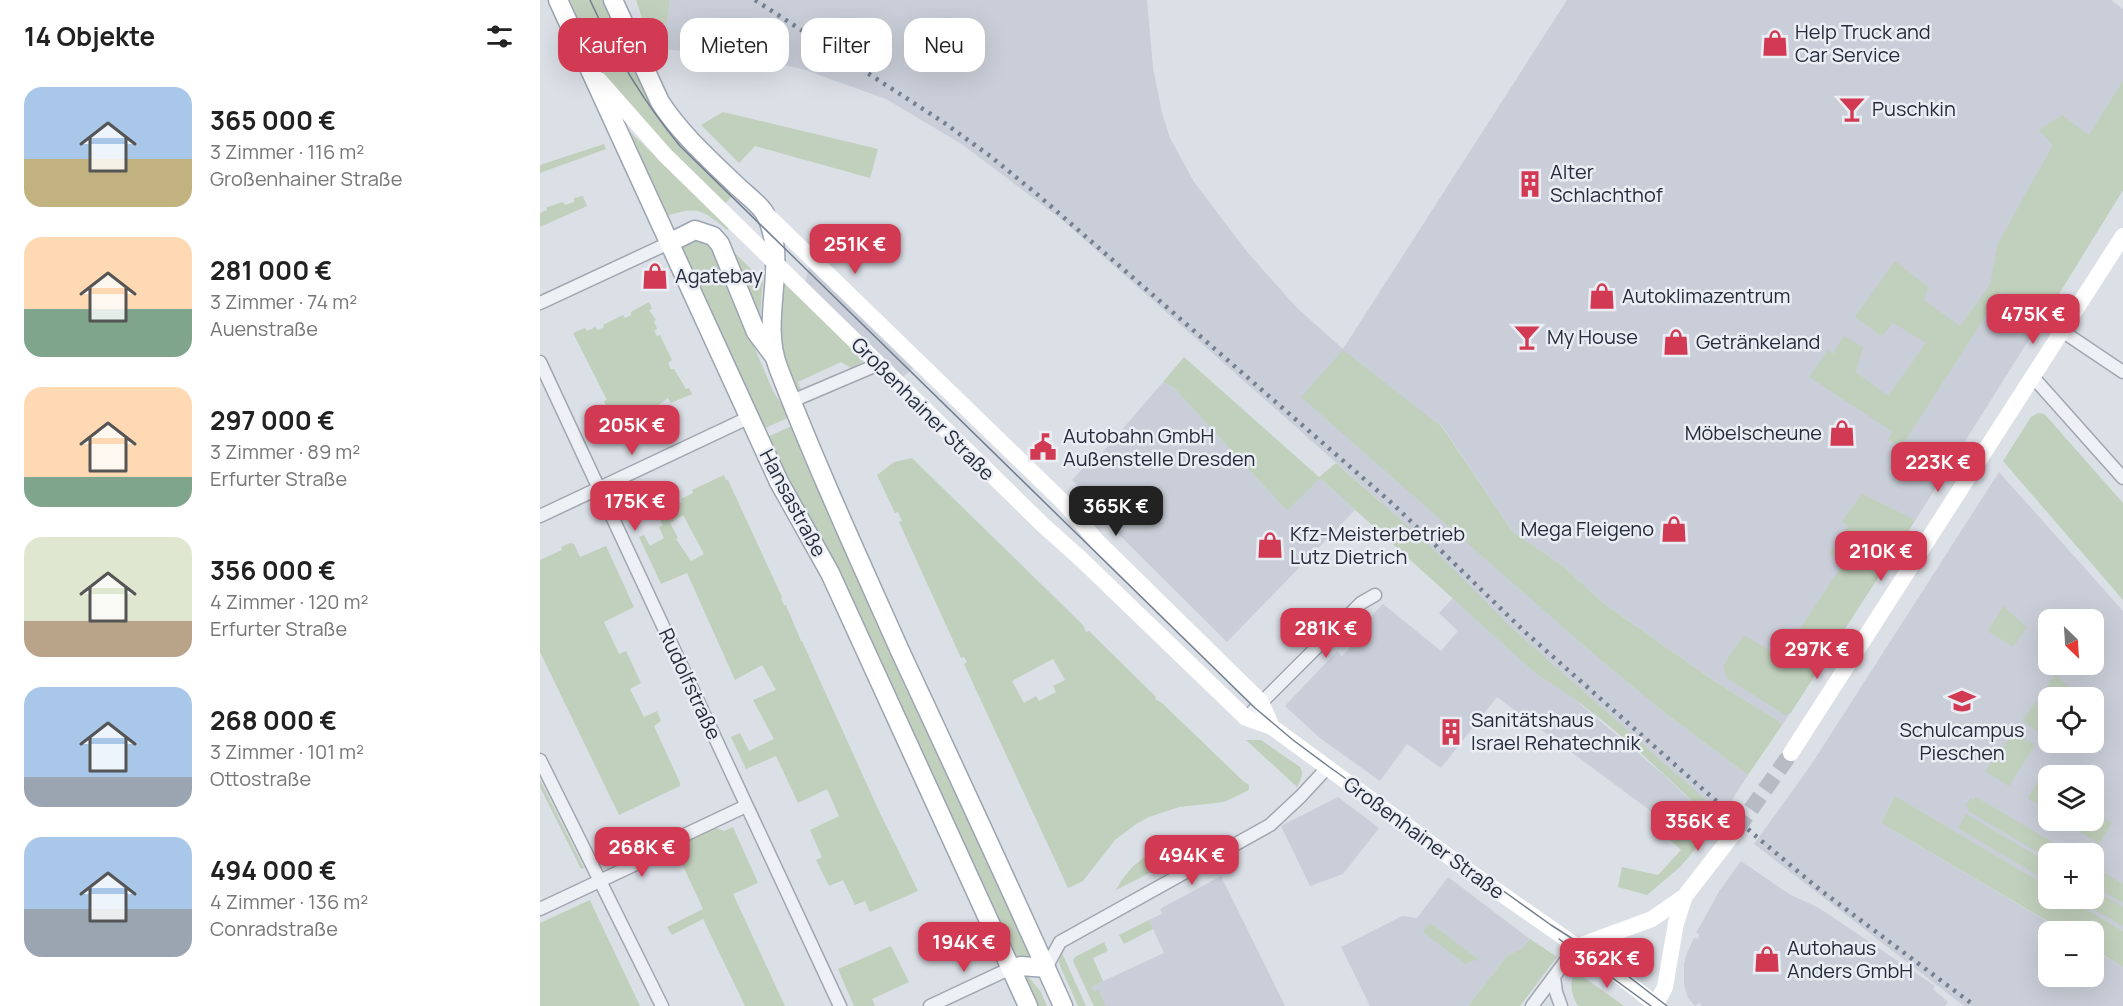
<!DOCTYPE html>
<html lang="de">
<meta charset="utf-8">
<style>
body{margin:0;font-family:Manrope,sans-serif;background:#f6f6f6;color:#222;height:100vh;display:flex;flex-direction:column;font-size:22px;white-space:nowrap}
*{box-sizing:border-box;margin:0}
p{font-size:20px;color:#767676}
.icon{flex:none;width:33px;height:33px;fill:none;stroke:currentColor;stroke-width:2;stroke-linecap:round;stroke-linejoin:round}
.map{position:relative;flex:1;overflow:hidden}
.panel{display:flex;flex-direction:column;background:#fff;width:540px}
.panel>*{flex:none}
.top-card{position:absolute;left:18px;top:18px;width:570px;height:54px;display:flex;gap:12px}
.needle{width:39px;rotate:155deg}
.buttons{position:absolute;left:1498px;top:609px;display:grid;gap:12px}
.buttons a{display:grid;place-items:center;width:66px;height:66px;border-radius:12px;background:#fff;box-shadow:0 6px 24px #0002;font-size:30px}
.price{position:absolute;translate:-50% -51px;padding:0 14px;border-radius:12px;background:#d13a52;color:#fff;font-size:20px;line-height:39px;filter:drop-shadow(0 2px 3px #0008)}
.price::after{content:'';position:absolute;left:50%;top:36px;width:18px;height:14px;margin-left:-9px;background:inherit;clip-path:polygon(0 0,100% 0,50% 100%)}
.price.on{background:#222;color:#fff}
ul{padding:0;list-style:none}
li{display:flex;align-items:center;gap:18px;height:150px;padding:0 24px}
li span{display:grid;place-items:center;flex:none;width:168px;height:120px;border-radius:18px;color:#555}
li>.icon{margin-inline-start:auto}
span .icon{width:72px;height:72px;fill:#fffc;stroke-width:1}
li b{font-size:26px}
h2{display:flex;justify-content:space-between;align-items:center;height:72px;padding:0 24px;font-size:26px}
.chip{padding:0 21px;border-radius:18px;background:#fff;box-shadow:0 6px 24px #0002;font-size:21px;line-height:54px}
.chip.on{background:#d13a52;color:#fff}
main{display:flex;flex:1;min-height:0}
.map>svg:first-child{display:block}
.built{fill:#c9ced8;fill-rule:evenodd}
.green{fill:#c1d0bc;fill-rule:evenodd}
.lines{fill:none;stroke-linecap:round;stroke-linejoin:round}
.secondary-tunnel{stroke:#b7bbc4;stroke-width:16;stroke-dasharray:16 8;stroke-linecap:butt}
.street-casing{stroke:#a1a6b0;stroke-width:15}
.primary-casing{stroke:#9aa4b2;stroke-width:21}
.street{stroke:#edf0f4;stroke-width:12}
.secondary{stroke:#fff;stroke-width:16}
.primary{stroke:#fff;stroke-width:18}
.tram{stroke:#747f90;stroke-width:1.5}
.rail{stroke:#747f90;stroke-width:4.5;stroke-dasharray:3 6;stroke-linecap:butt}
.labels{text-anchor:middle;stroke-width:5;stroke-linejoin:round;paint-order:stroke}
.poi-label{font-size:20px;fill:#252d3c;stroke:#eaeef4;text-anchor:start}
.street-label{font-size:20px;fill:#252d3c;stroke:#eaeef4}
</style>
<main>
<section class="panel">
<h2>14 Objekte<svg class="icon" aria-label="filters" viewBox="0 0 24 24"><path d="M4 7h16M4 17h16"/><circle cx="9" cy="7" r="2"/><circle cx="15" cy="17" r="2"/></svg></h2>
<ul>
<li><span style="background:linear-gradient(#a9c7e8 60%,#c2b280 0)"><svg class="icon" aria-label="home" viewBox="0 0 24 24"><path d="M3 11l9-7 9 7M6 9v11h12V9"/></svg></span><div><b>365 000 €</b><p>3 Zimmer · 116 m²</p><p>Großenhainer Straße</p></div></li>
<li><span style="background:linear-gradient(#ffd9b3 60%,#7fa58c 0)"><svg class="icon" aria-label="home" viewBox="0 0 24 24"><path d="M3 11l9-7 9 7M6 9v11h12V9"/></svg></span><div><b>281 000 €</b><p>3 Zimmer · 74 m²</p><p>Auenstraße</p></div></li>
<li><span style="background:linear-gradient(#ffd9b3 75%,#7fa58c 0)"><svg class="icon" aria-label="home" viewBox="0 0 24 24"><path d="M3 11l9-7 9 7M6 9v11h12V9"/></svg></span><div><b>297 000 €</b><p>3 Zimmer · 89 m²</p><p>Erfurter Straße</p></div></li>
<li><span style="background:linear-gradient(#dfe7d0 70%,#b9a48a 0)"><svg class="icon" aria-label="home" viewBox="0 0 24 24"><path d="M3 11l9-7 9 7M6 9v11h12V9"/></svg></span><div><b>356 000 €</b><p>4 Zimmer · 120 m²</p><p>Erfurter Straße</p></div></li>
<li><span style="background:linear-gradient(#a9c7e8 75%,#9aa5b1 0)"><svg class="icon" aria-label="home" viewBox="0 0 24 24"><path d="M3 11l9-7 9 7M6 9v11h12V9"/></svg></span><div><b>268 000 €</b><p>3 Zimmer · 101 m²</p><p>Ottostraße</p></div></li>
<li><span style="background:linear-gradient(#a9c7e8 60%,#9aa5b1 0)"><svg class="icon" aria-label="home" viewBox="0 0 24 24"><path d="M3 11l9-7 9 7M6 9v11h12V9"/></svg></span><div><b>494 000 €</b><p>4 Zimmer · 136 m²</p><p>Conradstraße</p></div></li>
</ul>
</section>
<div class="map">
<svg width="1583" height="1006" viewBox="0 0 1583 1006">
<rect width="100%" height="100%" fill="#dbdfe6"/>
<path class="built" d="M 130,0 L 607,0 L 613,68 L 622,113 L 630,138 L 654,182 L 708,253 L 757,308 L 803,349 L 1027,0 L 1571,0 L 1583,9 L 1583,190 L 1373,524 L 1242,725 L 1237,720 L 1174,681 L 1063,603 L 1024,567 L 972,531 L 902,426 L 762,397 L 1050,651 L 1120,709 L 1208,775 L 1182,815 L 970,626 L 836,498 L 521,219 L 423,145 L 346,99 L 265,70 L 200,54 L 116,49 L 104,24 L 127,23 Z
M 269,267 L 373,368 L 363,377 L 265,282 Z
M 623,382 L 633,387 L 747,511 L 779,477 L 815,510 L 687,642 L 533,489 L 537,485 L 532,480 L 547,464 L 550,467 Z
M 1459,472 L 1583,611 L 1583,931 L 1529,899 L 1554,898 L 1554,854 L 1509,854 L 1509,887 L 1356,797 L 1341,823 L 1523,931 L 1509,932 L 1509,976 L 1554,976 L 1554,950 L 1583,967 L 1583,1006 L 1424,1006 L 1214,844 L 1271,765 ZM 1509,620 L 1554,620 L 1554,664 L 1509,664 ZM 1509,698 L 1554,698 L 1554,742 L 1509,742 ZM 1509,776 L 1554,776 L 1554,820 L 1509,820 Z
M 913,598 L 996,674 L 1026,692 L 1125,776 L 1151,801 L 1150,817 L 1170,830 L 1158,846 L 957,697 L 901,768 L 867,744 L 840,781 L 780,738 L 745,706 L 797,651 L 802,656 L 824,633 L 820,628 L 843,604 L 901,651 L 918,631 L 899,613 Z
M 798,797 L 839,828 L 803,874 L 770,886 L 741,826 Z
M 1201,861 L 1249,894 L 1279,908 L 1395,986 L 1393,989 L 1408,1002 L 1405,1006 L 1162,1006 L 1159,1003 L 1155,1006 L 1148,998 L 1144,984 L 1144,964 L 1147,953 L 1154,938 L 1158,939 L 1159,934 L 1156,933 L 1180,890 Z
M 681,876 L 745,1006 L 554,1006 L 546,989 L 624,953 L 609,920 L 622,914 L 620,909 Z
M 908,877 L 990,939 L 982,948 L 967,956 L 928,1006 L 830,1006 L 801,947 L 862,916 L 877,918 Z"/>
<path class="green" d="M 25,0 L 64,0 L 93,61 L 194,194 L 185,204 L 104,126 L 62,75 Z
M 96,0 L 130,0 L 127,23 L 104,24 Z
M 1583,81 L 1583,190 L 1503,320 L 1461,292 L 1362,446 L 1348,440 L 1353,432 L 1269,377 L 1288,350 L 1293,354 L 1304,336 L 1323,347 L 1316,372 L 1348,396 L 1386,343 L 1353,323 L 1342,336 L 1315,317 L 1355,261 L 1388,287 L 1384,300 L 1420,326 L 1450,285 L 1458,243 L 1513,145 L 1499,130 L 1522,115 L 1549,135 Z
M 183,112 L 338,149 L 330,178 L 215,146 L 199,163 L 161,125 Z
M 88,130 L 190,227 L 187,230 C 162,209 158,206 126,216 L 86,132 Z
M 64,144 L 66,149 L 0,173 L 0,165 Z
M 43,196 L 47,206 L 0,227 L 0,213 L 7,210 L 7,207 L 23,202 L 25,205 L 34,202 L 34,198 Z
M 154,238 L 169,241 L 233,391 L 250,417 L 223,429 L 142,249 L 143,246 Z
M 186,244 L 223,281 L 220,318 Z
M 244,283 L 323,359 L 323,362 L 311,368 L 301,362 L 258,382 L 261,390 L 257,392 L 241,345 L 240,330 Z
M 109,302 L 112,309 L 109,310 L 116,320 L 114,321 L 117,329 L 114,331 L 117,336 L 120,335 L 132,360 L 128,363 L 131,369 L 134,369 L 146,389 L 149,388 L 152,394 L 131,403 L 128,398 L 113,409 L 113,410 L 88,422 L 89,424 L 76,431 L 66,411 L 68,410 L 64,401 L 67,400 L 33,333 L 45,328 L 47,331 L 55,327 L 58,330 L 64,327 L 63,325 L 83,315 L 85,318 L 91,315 L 91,312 Z
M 803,350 L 902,427 L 972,531 L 1024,567 L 1063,603 L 1174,681 L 1237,720 L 1242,725 L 1208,775 L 1120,709 L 1050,651 L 761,397 Z
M 644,357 L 779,477 L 796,463 L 888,544 L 970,626 L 1178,811 L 1182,815 L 1170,830 L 1150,817 L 1146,811 L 1151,800 C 1104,755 1052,707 996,674 L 780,478 L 747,511 L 633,387 L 623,382 Z
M 1498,413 L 1504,414 L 1508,418 L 1583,503 L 1583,600 L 1463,461 L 1491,417 Z
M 254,425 L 493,958 L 474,957 L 283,543 L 227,437 Z
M 372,458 L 543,625 L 546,632 L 549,631 L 616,697 L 615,699 L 622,703 L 703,781 L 709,785 L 709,790 L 684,802 L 639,807 L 609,817 L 596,824 L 575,840 L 543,881 L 528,888 L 424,664 L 427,662 L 424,657 L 421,658 L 359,522 L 362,521 L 358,512 L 355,513 L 337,475 L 354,462 ZM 513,659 L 525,680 L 513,686 L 516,692 L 499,701 L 496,696 L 484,703 L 472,681 Z
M 184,475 L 186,480 L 188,480 L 242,597 L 241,598 L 244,605 L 246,605 L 261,641 L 262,641 L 339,811 L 378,891 L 330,912 L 325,901 L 315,905 L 303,880 L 289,886 L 276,860 L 282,857 L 270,830 L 299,816 L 287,789 L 258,803 L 236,756 L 206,769 L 191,737 L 200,733 L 209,751 L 234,739 L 213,700 L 236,690 L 222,665 L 195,680 L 147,573 L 121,584 L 99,537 L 104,535 L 110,546 L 124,538 L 119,527 L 123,525 L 115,510 L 133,501 L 135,504 L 142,502 L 141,499 L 153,493 L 152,490 ZM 143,515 L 164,554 L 151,561 L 136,539 L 138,538 L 130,523 Z
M 1322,494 L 1373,519 L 1374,522 L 1250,714 L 1245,715 L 1187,678 L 1183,666 L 1204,635 L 1241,657 L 1304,563 L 1290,553 L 1308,526 L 1302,521 Z
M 30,543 L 34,544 L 40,557 L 66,546 L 94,607 L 64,622 L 79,654 L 86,651 L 101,683 L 90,689 L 104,717 L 117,711 L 121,721 L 114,726 L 140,783 L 140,786 L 79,815 L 0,652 L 0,560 L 22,550 L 21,547 Z
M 1463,606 L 1487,627 L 1473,647 L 1448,631 Z
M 1515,675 L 1530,688 L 1524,697 L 1509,698 L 1509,722 L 1501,734 L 1482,721 Z
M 1474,732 L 1495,745 L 1469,786 L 1445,771 Z
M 706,740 L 721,740 L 760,767 C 765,774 760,780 757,787 Z
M 1500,778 L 1509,783 L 1509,788 L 1498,805 L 1488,798 Z
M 0,780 L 44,868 L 41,869 L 0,787 Z
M 1355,796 L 1509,887 L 1509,898 L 1529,899 L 1583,931 L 1583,967 L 1554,949 L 1554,932 L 1524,931 L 1341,823 Z
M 1436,797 L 1531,853 L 1509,854 L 1509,859 L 1428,811 L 1429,808 L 1425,806 L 1431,798 L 1434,800 Z
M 1554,812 L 1572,823 L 1559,844 L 1523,821 L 1554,820 Z
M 1426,814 L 1509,863 L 1509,882 L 1418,828 Z
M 1129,826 L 1158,846 L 1140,867 L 1107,895 L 1078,887 L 1082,867 L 1118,875 L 1141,850 L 1123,833 Z
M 174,827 L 184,831 L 193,827 L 218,883 L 193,894 L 245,1006 L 205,1006 L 163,919 L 132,935 L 127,927 L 163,909 L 137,853 L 143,841 Z
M 669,835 L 679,838 L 576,890 C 596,853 629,839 669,835 Z
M 1554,867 L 1583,884 L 1583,903 L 1554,886 Z
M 1554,890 L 1583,907 L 1583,926 L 1536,899 L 1554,898 Z
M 50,900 L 54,909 L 100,1006 L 0,1006 L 0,923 Z
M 609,920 L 613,929 L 584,944 L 579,935 Z
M 890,923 L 938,959 L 925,964 L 883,932 Z
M 990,939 L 1017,957 L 980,1006 L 928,1006 L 967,956 L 982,948 Z
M 564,942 L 568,951 L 553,958 L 563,981 L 551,987 L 554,992 L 558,990 L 566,1006 L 554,1006 L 533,961 L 535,957 Z
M 351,946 L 369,982 L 332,999 L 335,1006 L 314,1006 L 298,969 Z
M 522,953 L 546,1006 L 538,1006 L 520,966 L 519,961 Z
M 1035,971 L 1084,1006 L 1038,1006 C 1031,994 1029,984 1035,971 Z
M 484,974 L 487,975 L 501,992 L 507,1006 L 496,1006 L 483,976 Z"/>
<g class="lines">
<path class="secondary-tunnel" d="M 1197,829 L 1251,753"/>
<defs>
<path id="street" d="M 0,303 L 129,243
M 1522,331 L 1583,372
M 0,362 L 300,1006
M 1493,377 L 1583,478
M 252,401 L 339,364
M 0,516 L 210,417
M 706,718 L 821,603 L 835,595
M 0,760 L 122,1006
M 0,909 L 130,848 L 134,840 L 206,806
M 506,968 L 520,942 L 730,825 L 760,797 L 787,768
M 1014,977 L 1016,992 L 1021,1006
M 390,1006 L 471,968
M 992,1006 L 1036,947"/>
<path id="primary" d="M 18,0 L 239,482 L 290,573 L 488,1006
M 73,0 L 120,102 C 140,133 168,158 195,184 C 204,193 217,202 224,212 C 251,259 219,316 238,367 C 275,463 318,557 360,651 C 415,769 470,887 523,1006
M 129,243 L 155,230 L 173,236 L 180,244 L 216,332 L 234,356
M 471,968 L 481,966 L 506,968"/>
</defs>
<use href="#street" class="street-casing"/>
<use href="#primary" class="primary-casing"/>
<use href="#street" class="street"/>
<path class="secondary" d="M 59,80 L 125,155 L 503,525 L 542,560 L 706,718 L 732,727 L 923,867 L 1082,978 L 1118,1006
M 224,212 L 524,503 L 558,542 L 721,702 L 732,727
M 1251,753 L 1583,236
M 1036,947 L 1112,919 L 1145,896 L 1197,829
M 1116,1004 L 1125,987 L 1136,923 L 1145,896"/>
<use href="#primary" class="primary"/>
<path class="tram" d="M 50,0 C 74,53 103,101 140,146 L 715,708 L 753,740 L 788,766 L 1011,925 L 1075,966 L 1127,1006
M 1019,939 L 1111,1006"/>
<path class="rail" d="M 215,0 L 403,122 L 450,156 L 498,195 L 854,505 L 985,632 L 1218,838 L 1279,889 L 1435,1006"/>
</g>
<defs>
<symbol id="shop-bare" viewBox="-9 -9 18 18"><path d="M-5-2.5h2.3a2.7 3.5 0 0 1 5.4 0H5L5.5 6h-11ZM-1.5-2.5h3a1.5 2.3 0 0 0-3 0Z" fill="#d13a52" stroke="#eaeef4" stroke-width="2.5" paint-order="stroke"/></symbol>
<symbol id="bar-bare" viewBox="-9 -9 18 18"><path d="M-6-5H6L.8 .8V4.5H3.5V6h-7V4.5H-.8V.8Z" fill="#d13a52" stroke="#eaeef4" stroke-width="2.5" paint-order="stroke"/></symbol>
<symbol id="building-bare" viewBox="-9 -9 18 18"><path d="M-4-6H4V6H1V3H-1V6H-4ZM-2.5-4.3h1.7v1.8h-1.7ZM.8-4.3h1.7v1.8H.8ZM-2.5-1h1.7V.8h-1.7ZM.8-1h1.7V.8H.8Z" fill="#d13a52" stroke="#eaeef4" stroke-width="2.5" paint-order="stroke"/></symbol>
<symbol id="civic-bare" viewBox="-9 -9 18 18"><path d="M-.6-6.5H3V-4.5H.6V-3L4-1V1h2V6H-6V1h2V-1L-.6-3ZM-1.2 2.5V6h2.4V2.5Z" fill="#d13a52" stroke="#eaeef4" stroke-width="2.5" paint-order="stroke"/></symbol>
<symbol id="school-bare" viewBox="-9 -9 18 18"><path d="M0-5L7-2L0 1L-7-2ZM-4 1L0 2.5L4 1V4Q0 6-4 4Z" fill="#d13a52" stroke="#eaeef4" stroke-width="2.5" paint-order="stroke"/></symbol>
</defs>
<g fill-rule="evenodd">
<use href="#shop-bare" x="1216" y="24" width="38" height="38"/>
<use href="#bar-bare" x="1293" y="90" width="38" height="38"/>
<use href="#building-bare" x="971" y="165" width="38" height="38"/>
<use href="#shop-bare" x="96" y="257" width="38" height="38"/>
<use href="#shop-bare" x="1043" y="277" width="38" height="38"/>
<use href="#bar-bare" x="968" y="318" width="38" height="38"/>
<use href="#shop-bare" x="1117" y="323" width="38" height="38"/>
<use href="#shop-bare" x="1283" y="414" width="38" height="38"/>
<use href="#civic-bare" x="484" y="428" width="38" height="38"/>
<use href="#shop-bare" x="1115" y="510" width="38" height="38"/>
<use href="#shop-bare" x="711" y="526" width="38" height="38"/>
<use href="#school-bare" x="1403" y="682" width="38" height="38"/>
<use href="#building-bare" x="892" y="713" width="38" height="38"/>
<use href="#shop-bare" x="1208" y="940" width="38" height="38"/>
</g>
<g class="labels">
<g class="poi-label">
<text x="1255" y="39">Help Truck and<tspan x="1255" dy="23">Car Service</tspan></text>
<text x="1332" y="116">Puschkin</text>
<text x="1010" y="179">Alter<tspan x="1010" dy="23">Schlachthof</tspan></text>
<text x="135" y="283">Agatebay</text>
<text x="1082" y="303">Autoklimazentrum</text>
<text x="1007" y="344">My House</text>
<text x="1156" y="349">Getränkeland</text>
<text x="1282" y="440" text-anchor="end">Möbelscheune</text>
<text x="523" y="443">Autobahn GmbH<tspan x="523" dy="23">Außenstelle Dresden</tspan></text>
<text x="1114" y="536" text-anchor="end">Mega Fleigeno</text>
<text x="750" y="541">Kfz-Meisterbetrieb<tspan x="750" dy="23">Lutz Dietrich</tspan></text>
<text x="931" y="727">Sanitätshaus<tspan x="931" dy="23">Israel Rehatechnik</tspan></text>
<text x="1422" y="737" text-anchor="middle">Schulcampus<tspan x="1422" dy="23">Pieschen</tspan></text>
<text x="1247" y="955">Autohaus<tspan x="1247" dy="23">Anders GmbH</tspan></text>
</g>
<g class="street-label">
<text transform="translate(383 409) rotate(45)" y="7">Großenhainer Straße</text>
<text transform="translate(253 503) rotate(62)" y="7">Hansastraße</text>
<text transform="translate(150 684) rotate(65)" y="7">Rudolfstraße</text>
<text transform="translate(884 838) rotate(36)" y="7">Großenhainer Straße</text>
</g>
</g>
</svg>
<div class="buttons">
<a><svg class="needle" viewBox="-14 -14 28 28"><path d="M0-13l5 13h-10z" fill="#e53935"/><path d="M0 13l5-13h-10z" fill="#767676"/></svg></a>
<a><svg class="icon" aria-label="locate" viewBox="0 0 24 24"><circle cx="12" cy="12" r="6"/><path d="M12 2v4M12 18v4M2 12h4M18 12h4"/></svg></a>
<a><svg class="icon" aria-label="layers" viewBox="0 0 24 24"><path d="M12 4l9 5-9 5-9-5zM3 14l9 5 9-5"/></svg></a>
<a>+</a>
<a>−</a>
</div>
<b class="price" style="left:315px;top:275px">251K €</b>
<b class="price" style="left:1493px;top:345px">475K €</b>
<b class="price" style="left:92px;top:456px">205K €</b>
<b class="price" style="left:1398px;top:493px">223K €</b>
<b class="price" style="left:95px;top:532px">175K €</b>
<b class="price on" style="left:576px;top:537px">365K €</b>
<b class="price" style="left:1341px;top:582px">210K €</b>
<b class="price" style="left:786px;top:659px">281K €</b>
<b class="price" style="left:1277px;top:680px">297K €</b>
<b class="price" style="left:1158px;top:852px">356K €</b>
<b class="price" style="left:102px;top:878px">268K €</b>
<b class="price" style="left:652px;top:886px">494K €</b>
<b class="price" style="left:424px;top:973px">194K €</b>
<b class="price" style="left:1067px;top:989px">362K €</b>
<div class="top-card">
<a class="chip on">Kaufen</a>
<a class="chip">Mieten</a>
<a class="chip">Filter</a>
<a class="chip">Neu</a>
</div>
</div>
</main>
